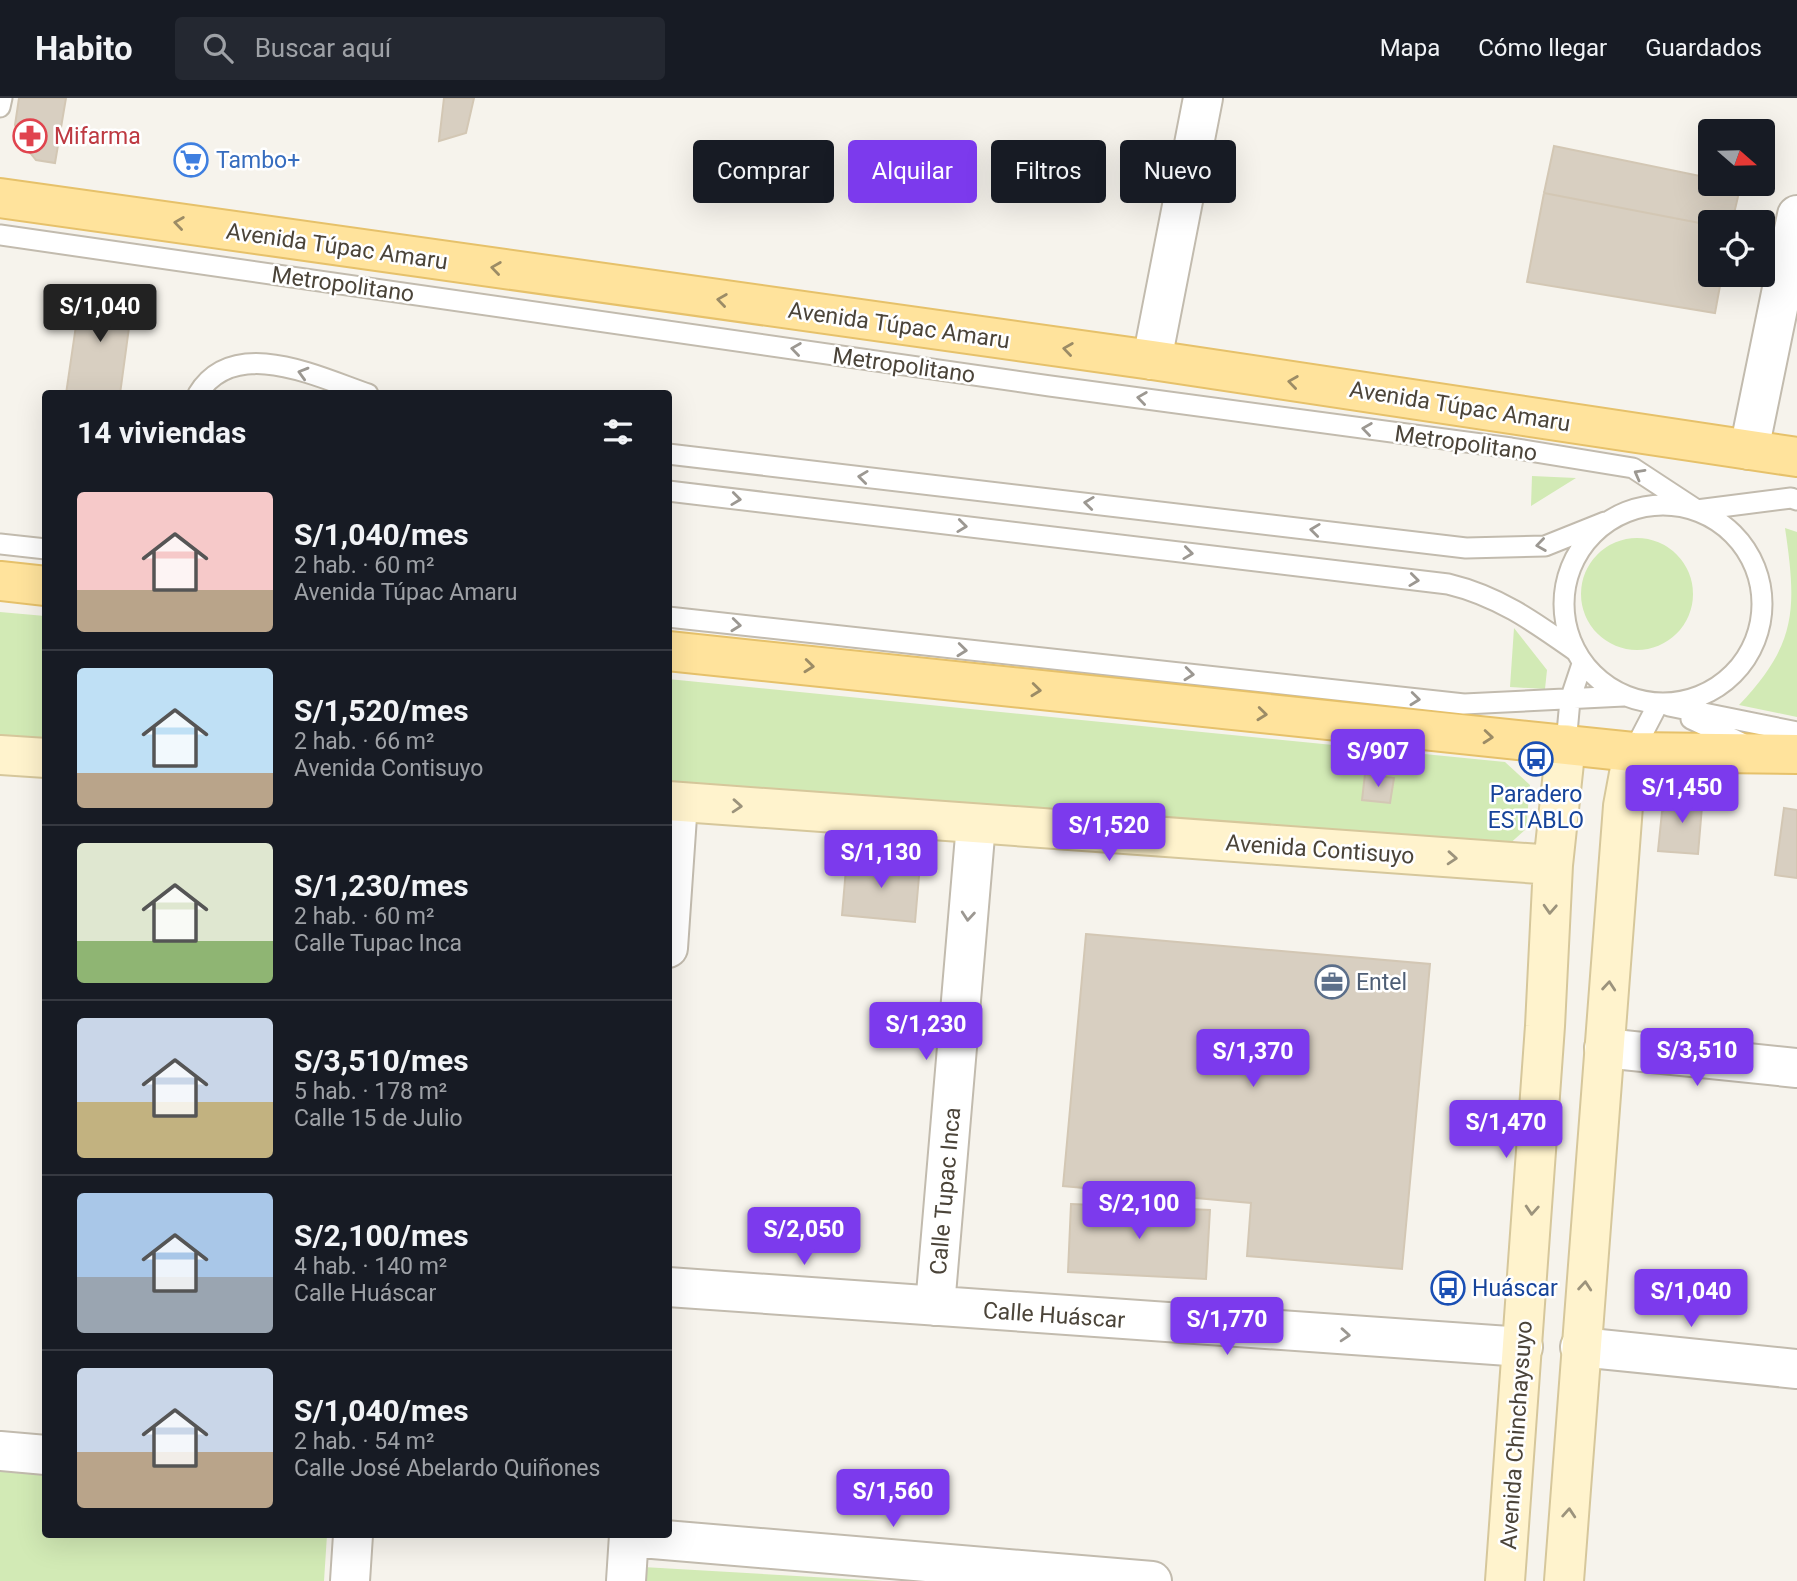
<!DOCTYPE html>
<html lang="es">
<meta charset="utf-8">
<style>
body{margin:0;font-family:Roboto,sans-serif;background:#242831;color:#f1f3f6;height:100vh;display:flex;flex-direction:column;font-size:26px;white-space:nowrap}
*{box-sizing:border-box;margin:0}
p{font-size:23px;color:#9ea1a6}
.icon{flex:none;width:38px;height:38px;fill:none;stroke:currentColor;stroke-width:2;stroke-linecap:round;stroke-linejoin:round}
.map{position:relative;flex:1;overflow:hidden}
.details{position:absolute;left:42px;top:292px;width:630px;height:1148px;display:flex;flex-direction:column;background:#171b24;border-radius:7px;box-shadow:0 7px 28px #0002}
.details>*{flex:none}
.top-card{position:absolute;left:693px;top:42px;width:665px;height:63px;display:flex;gap:14px}
.needle{width:46px;rotate:110deg}
.fabs{position:absolute;left:1698px;top:21px;display:grid;gap:14px}
.fabs a{display:grid;place-items:center;width:77px;height:77px;border-radius:7px;background:#171b24;box-shadow:0 7px 28px #0002;font-size:35px}
.price{position:absolute;translate:-50% -60px;padding:0 16px;border-radius:7px;background:#7c3aed;color:#fff;font-size:23px;line-height:46px;filter:drop-shadow(0 2px 4px #0008)}
.price::after{content:'';position:absolute;left:50%;top:42px;width:21px;height:16px;margin-left:-10px;background:inherit;clip-path:polygon(0 0,100% 0,50% 100%)}
.price.on{background:#222;color:#fff}
ul{padding:0;list-style:none}
li{display:flex;align-items:center;gap:21px;height:175px;padding:0 35px}
li+li{border-top:2px solid #363941}
li span{display:grid;place-items:center;flex:none;width:196px;height:140px;border-radius:7px;color:#555}
li>.icon{margin-inline-start:auto}
span .icon{width:84px;height:84px;fill:#fffc;stroke-width:1}
li b{font-size:30px}
h2{display:flex;justify-content:space-between;align-items:center;height:84px;padding:0 35px;font-size:30px}
.pill{padding:0 24px;border-radius:7px;background:#171b24;box-shadow:0 7px 28px #0002;font-size:24px;line-height:63px}
.pill.on{background:#7c3aed;color:#fff}
header{display:flex;align-items:center;gap:42px;box-sizing:border-box;height:98px;padding:0 35px;background:#171b24;border-bottom:2px solid #363941}
header strong{font-size:33px}
nav{display:flex;gap:38px;margin-inline-start:auto;font-size:24px}
.search{width:490px;height:63px;background:#242831;display:flex;align-items:center;gap:18px;box-sizing:border-box;padding:0 24px;border-radius:7px;color:#9ea1a6;font-size:26px}
.map>svg:first-child{display:block}
.green{fill:#d2eab5}
.building{fill:#d8cfc1;stroke:#d3c7b4;stroke-width:2}
.lines{fill:none;stroke-linecap:round;stroke-linejoin:round}
.lane-casing{stroke:#c2bbae;stroke-width:23}
.street-casing{stroke:#c2bbae;stroke-width:42}
.secondary-casing{stroke:#d6c79b;stroke-width:42}
.primary-casing{stroke:#e6c16a;stroke-width:42}
.lane{stroke:#fff;stroke-width:19}
.street{stroke:#fff;stroke-width:38}
.secondary{stroke:#fff3cd;stroke-width:38}
.primary{stroke:#ffe39c;stroke-width:38}
.oneway{stroke:#9c8c66}
.oneway2{stroke:#9c9892}
.oneway3{stroke:#9c937c}
.labels{text-anchor:middle;stroke-width:5;stroke-linejoin:round;paint-order:stroke}
.health-label{font-size:23px;fill:#be3a42;stroke:#fff;text-anchor:start}
.shop-label{font-size:23px;fill:#366cbe;stroke:#fff;text-anchor:start}
.street-label{font-size:23px;fill:#4b4439;stroke:#fff}
.transit-label{font-size:23px;fill:#164399;stroke:#fff}
.service-label{font-size:23px;fill:#4e5e75;stroke:#fff;text-anchor:start}
</style>
<header>
<strong>Habito</strong>
<div class="search"><svg class="icon" aria-label="search" viewBox="0 0 24 24"><circle cx="10" cy="10" r="6"/><path d="M15 15l6 6"/></svg>Buscar aquí</div>
<nav><a>Mapa</a><a>Cómo llegar</a><a>Guardados</a></nav>
</header>
<div class="map">
<svg width="1797" height="1483" viewBox="0 0 1797 1483">
<rect width="100%" height="100%" fill="#f6f3ec"/>
<path class="green" d="M 1532,378 L 1576,380 L 1531,408 Z
M 1785,430 L 1797,434 L 1797,619 L 1739,607 C 1797,546 1797,511 1785,430 Z
M1581 496a56 56 0 1 1 112 0a56 56 0 1 1-112 0Z
M 0,514 L 45,518 L 45,645 L 0,642 Z
M 1514,530 L 1547,572 L 1545,591 L 1510,589 Z
M 668,581 L 1505,664 L 1530,687 L 1526,731 L 1506,749 L 669,689 Z
M 0,1367 L 45,1371 L 46,1437 L 327,1437 L 324,1483 L 0,1483 Z
M 643,1469 L 883,1483 L 642,1483 Z"/>
<path class="building" d="M 19,0 L 66,0 L 55,65 L 36,62 L 20,42 L 15,27 Z
M 444,0 L 474,0 L 466,35 L 439,43 Z
M 1554,48 L 1710,80 L 1710,86 L 1741,86 L 1732,124 L 1710,124 L 1710,127 L 1544,95 Z
M 1544,95 L 1710,127 L 1710,177 L 1722,177 L 1715,215 L 1527,184 Z
M 81,193 L 133,200 L 120,296 L 66,296 Z
M 1365,676 L 1394,680 L 1390,705 L 1362,702 Z
M 1679,695 L 1703,697 L 1698,756 L 1658,753 L 1662,714 Z
M 1784,710 L 1797,712 L 1797,780 L 1775,777 Z
M 847,759 L 920,767 L 915,824 L 842,817 Z
M 1086,836 L 1430,866 L 1402,1171 L 1247,1158 L 1251,1105 L 1063,1088 Z
M 1071,1106 L 1210,1112 L 1206,1181 L 1068,1174 Z"/>
<g class="lines">
<defs>
<path id="lane" d="M 0,9 L 2,0
M 0,137 L 1050,288 L 1511,350 L 1633,370 L 1697,412 L 1791,400 L 1797,402
M 198,296 C 234,237 318,279 368,296
M 668,356 L 1466,450 L 1545,448 L 1605,424
M 668,393 L 1448,486 C 1498,498 1533,523 1574,552
M1564 506a99 99 0 1 1 198 0a99 99 0 1 1-198 0Z
M 0,446 L 46,451
M 668,519 L 1464,606 L 1624,598
M 1669,608 L 1797,634
M 1691,621 L 1746,647
M 1566,646 L 1570,602 L 1582,566
M 1633,654 L 1658,606"/>
<path id="street" d="M 1152,262 L 1203,0
M 1749,352 L 1797,117
M 668,850 L 678,704
M 1604,950 L 1797,970
M 668,1189 L 1523,1249
M 935,1208 L 976,726
M 1580,1249 L 1797,1271
M 0,1353 L 46,1357
M 629,1439 L 1152,1483
M 350,1483 L 353,1437
M 626,1483 L 629,1437"/>
<path id="secondary" d="M 0,657 L 46,660
M 668,703 L 1553,767
M 1505,1483 L 1545,928 L 1553,767 L 1566,646
M 1564,1483 L 1623,708 L 1633,654"/>
<path id="primary" d="M 0,100 L 1152,262 L 1797,359
M 0,483 L 46,488
M 668,553 L 1633,654 L 1797,656"/>
</defs>
<use href="#lane" class="lane-casing"/>
<use href="#street" class="street-casing"/>
<use href="#secondary" class="secondary-casing"/>
<use href="#primary" class="primary-casing"/>
<use href="#lane" class="lane"/>
<use href="#street" class="street"/>
<use href="#secondary" class="secondary"/>
<use href="#primary" class="primary"/>
</g>
<defs><path id="oneway-chevron" d="M-2-3.5L2.5 0L-2 3.5" fill="none" stroke-width="1.6" stroke-linecap="round" stroke-linejoin="round" transform="scale(1.75)"/></defs>
<g class="oneway">
<use href="#oneway-chevron" transform="translate(179 125) rotate(-172)"/>
<use href="#oneway-chevron" transform="translate(496 170) rotate(-172)"/>
<use href="#oneway-chevron" transform="translate(722 202) rotate(-172)"/>
<use href="#oneway-chevron" transform="translate(1068 251) rotate(-172)"/>
<use href="#oneway-chevron" transform="translate(1293 284) rotate(-172)"/>
<use href="#oneway-chevron" transform="translate(809 568) rotate(6)"/>
<use href="#oneway-chevron" transform="translate(1036 592) rotate(6)"/>
<use href="#oneway-chevron" transform="translate(1262 616) rotate(6)"/>
<use href="#oneway-chevron" transform="translate(1488 639) rotate(5)"/>
</g>
<g class="oneway2">
<use href="#oneway-chevron" transform="translate(796 251) rotate(-172)"/>
<use href="#oneway-chevron" transform="translate(303 275) rotate(-164)"/>
<use href="#oneway-chevron" transform="translate(1142 300) rotate(-172)"/>
<use href="#oneway-chevron" transform="translate(1367 331) rotate(-172)"/>
<use href="#oneway-chevron" transform="translate(1639 376) rotate(-151)"/>
<use href="#oneway-chevron" transform="translate(863 379) rotate(-173)"/>
<use href="#oneway-chevron" transform="translate(736 401) rotate(7)"/>
<use href="#oneway-chevron" transform="translate(1089 405) rotate(-173)"/>
<use href="#oneway-chevron" transform="translate(962 428) rotate(7)"/>
<use href="#oneway-chevron" transform="translate(1315 432) rotate(-173)"/>
<use href="#oneway-chevron" transform="translate(1541 447) rotate(172)"/>
<use href="#oneway-chevron" transform="translate(1188 455) rotate(7)"/>
<use href="#oneway-chevron" transform="translate(1414 482) rotate(7)"/>
<use href="#oneway-chevron" transform="translate(736 527) rotate(6)"/>
<use href="#oneway-chevron" transform="translate(962 552) rotate(6)"/>
<use href="#oneway-chevron" transform="translate(1189 576) rotate(6)"/>
<use href="#oneway-chevron" transform="translate(1415 601) rotate(6)"/>
<use href="#oneway-chevron" transform="translate(968 818) rotate(95)"/>
<use href="#oneway-chevron" transform="translate(1345 1237) rotate(4)"/>
</g>
<g class="oneway3">
<use href="#oneway-chevron" transform="translate(737 708) rotate(4)"/>
<use href="#oneway-chevron" transform="translate(1452 760) rotate(4)"/>
<use href="#oneway-chevron" transform="translate(1550 811) rotate(93)"/>
<use href="#oneway-chevron" transform="translate(1609 888) rotate(-85)"/>
<use href="#oneway-chevron" transform="translate(1532 1112) rotate(94)"/>
<use href="#oneway-chevron" transform="translate(1585 1188) rotate(-85)"/>
<use href="#oneway-chevron" transform="translate(1569 1415) rotate(-86)"/>
</g>
<defs>
<symbol id="pharmacy-ring" viewBox="-11 -11 22 22"><circle r="9.5" fill="#fff" stroke="#e0444e" stroke-width="1.5"/><path d="M-2-6h4v4h4v4h-4v4h-4v-4h-4v-4h4Z" fill="#e0444e"/></symbol>
<symbol id="supermarket-ring" viewBox="-11 -11 22 22"><circle r="9.5" fill="#fff" stroke="#3f7fe0" stroke-width="1.5"/><path d="M-6-5.5h2.5l.6 2H6L4.5 2H-2.5L-4.4-4H-6ZM-1.5 3.2a1.3 1.3 0 1 0 .1 0ZM3 3.2a1.3 1.3 0 1 0 .1 0Z" fill="#3f7fe0"/></symbol>
<symbol id="bus-ring" viewBox="-11 -11 22 22"><circle r="9.5" fill="#fff" stroke="#1a4fb4" stroke-width="1.5"/><path d="M-5-6H5V4H4V6H2V4H-2V6H-4V4H-5ZM-3.5-4V0h7V-4ZM-3.5 1.2v1.5H-2V1.2ZM2 1.2v1.5H3.5V1.2Z" fill="#1a4fb4"/></symbol>
<symbol id="office-ring" viewBox="-11 -11 22 22"><circle r="9.5" fill="#fff" stroke="#5c6f8a" stroke-width="1.5"/><path d="M-6-3h4V-5.5h4V-3h4V5H-6ZM-1-4.5V-3h2v-1.5ZM-6 0V1H6V0Z" fill="#5c6f8a"/></symbol>
</defs>
<g fill-rule="evenodd">
<use href="#pharmacy-ring" x="11" y="19" width="38" height="38"/>
<use href="#supermarket-ring" x="172" y="43" width="38" height="38"/>
<use href="#bus-ring" x="1517" y="642" width="38" height="38"/>
<use href="#office-ring" x="1313" y="865" width="38" height="38"/>
<use href="#bus-ring" x="1429" y="1171" width="38" height="38"/>
</g>
<g class="labels">
<g class="health-label">
<text x="54" y="46">Mifarma</text>
</g>
<g class="shop-label">
<text x="216" y="70">Tambo+</text>
</g>
<g class="street-label">
<text transform="translate(337 148) rotate(8)" y="8">Avenida Túpac Amaru</text>
<text transform="translate(343 186) rotate(8)" y="8">Metropolitano</text>
<text transform="translate(899 227) rotate(8)" y="8">Avenida Túpac Amaru</text>
<text transform="translate(904 267) rotate(8)" y="8">Metropolitano</text>
<text transform="translate(1460 308) rotate(9)" y="8">Avenida Túpac Amaru</text>
<text transform="translate(1466 345) rotate(8)" y="8">Metropolitano</text>
<text transform="translate(1320 751) rotate(4)" y="8">Avenida Contisuyo</text>
<text transform="translate(945 1093) rotate(-85)" y="8">Calle Tupac Inca</text>
<text transform="translate(1054 1217) rotate(4)" y="8">Calle Huáscar</text>
<text transform="translate(1516 1337) rotate(-86)" y="8">Avenida Chinchaysuyo</text>
</g>
<g class="transit-label">
<text x="1536" y="704">Paradero<tspan x="1536" dy="26">ESTABLO</tspan></text>
<text x="1472" y="1198" text-anchor="start">Huáscar</text>
</g>
<g class="service-label">
<text x="1356" y="892">Entel</text>
</g>
</g>
</svg>
<div class="fabs">
<a><svg class="needle" viewBox="-14 -14 28 28"><path d="M0-13l5 13h-10z" fill="#e53935"/><path d="M0 13l5-13h-10z" fill="#9ea1a6"/></svg></a>
<a><svg class="icon" aria-label="locate" viewBox="0 0 24 24"><circle cx="12" cy="12" r="6"/><path d="M12 2v4M12 18v4M2 12h4M18 12h4"/></svg></a>
</div>
<b class="price on" style="left:100px;top:246px">S/1,040</b>
<b class="price" style="left:1378px;top:691px">S/907</b>
<b class="price" style="left:1682px;top:727px">S/1,450</b>
<b class="price" style="left:1109px;top:765px">S/1,520</b>
<b class="price" style="left:881px;top:792px">S/1,130</b>
<b class="price" style="left:926px;top:964px">S/1,230</b>
<b class="price" style="left:1697px;top:990px">S/3,510</b>
<b class="price" style="left:1253px;top:991px">S/1,370</b>
<b class="price" style="left:1506px;top:1062px">S/1,470</b>
<b class="price" style="left:1139px;top:1143px">S/2,100</b>
<b class="price" style="left:804px;top:1169px">S/2,050</b>
<b class="price" style="left:1691px;top:1231px">S/1,040</b>
<b class="price" style="left:1227px;top:1259px">S/1,770</b>
<b class="price" style="left:893px;top:1431px">S/1,560</b>
<div class="top-card">
<a class="pill">Comprar</a>
<a class="pill on">Alquilar</a>
<a class="pill">Filtros</a>
<a class="pill">Nuevo</a>
</div>
<section class="details">
<h2>14 viviendas<svg class="icon" aria-label="filters" viewBox="0 0 24 24"><path d="M4 7h16M4 17h16"/><circle cx="9" cy="7" r="2"/><circle cx="15" cy="17" r="2"/></svg></h2>
<ul>
<li><span style="background:linear-gradient(#f6c9c9 70%,#b9a48a 0)"><svg class="icon" aria-label="home" viewBox="0 0 24 24"><path d="M3 11l9-7 9 7M6 9v11h12V9"/></svg></span><div><b>S/1,040/mes</b><p>2 hab. · 60 m²</p><p>Avenida Túpac Amaru</p></div></li>
<li><span style="background:linear-gradient(#bfe0f5 75%,#b9a48a 0)"><svg class="icon" aria-label="home" viewBox="0 0 24 24"><path d="M3 11l9-7 9 7M6 9v11h12V9"/></svg></span><div><b>S/1,520/mes</b><p>2 hab. · 66 m²</p><p>Avenida Contisuyo</p></div></li>
<li><span style="background:linear-gradient(#dfe7d0 70%,#8fb573 0)"><svg class="icon" aria-label="home" viewBox="0 0 24 24"><path d="M3 11l9-7 9 7M6 9v11h12V9"/></svg></span><div><b>S/1,230/mes</b><p>2 hab. · 60 m²</p><p>Calle Tupac Inca</p></div></li>
<li><span style="background:linear-gradient(#c9d6e8 60%,#c2b280 0)"><svg class="icon" aria-label="home" viewBox="0 0 24 24"><path d="M3 11l9-7 9 7M6 9v11h12V9"/></svg></span><div><b>S/3,510/mes</b><p>5 hab. · 178 m²</p><p>Calle 15 de Julio</p></div></li>
<li><span style="background:linear-gradient(#a9c7e8 60%,#9aa5b1 0)"><svg class="icon" aria-label="home" viewBox="0 0 24 24"><path d="M3 11l9-7 9 7M6 9v11h12V9"/></svg></span><div><b>S/2,100/mes</b><p>4 hab. · 140 m²</p><p>Calle Huáscar</p></div></li>
<li><span style="background:linear-gradient(#c9d6e8 60%,#b9a48a 0)"><svg class="icon" aria-label="home" viewBox="0 0 24 24"><path d="M3 11l9-7 9 7M6 9v11h12V9"/></svg></span><div><b>S/1,040/mes</b><p>2 hab. · 54 m²</p><p>Calle José Abelardo Quiñones</p></div></li>
</ul>
</section>
</div>
